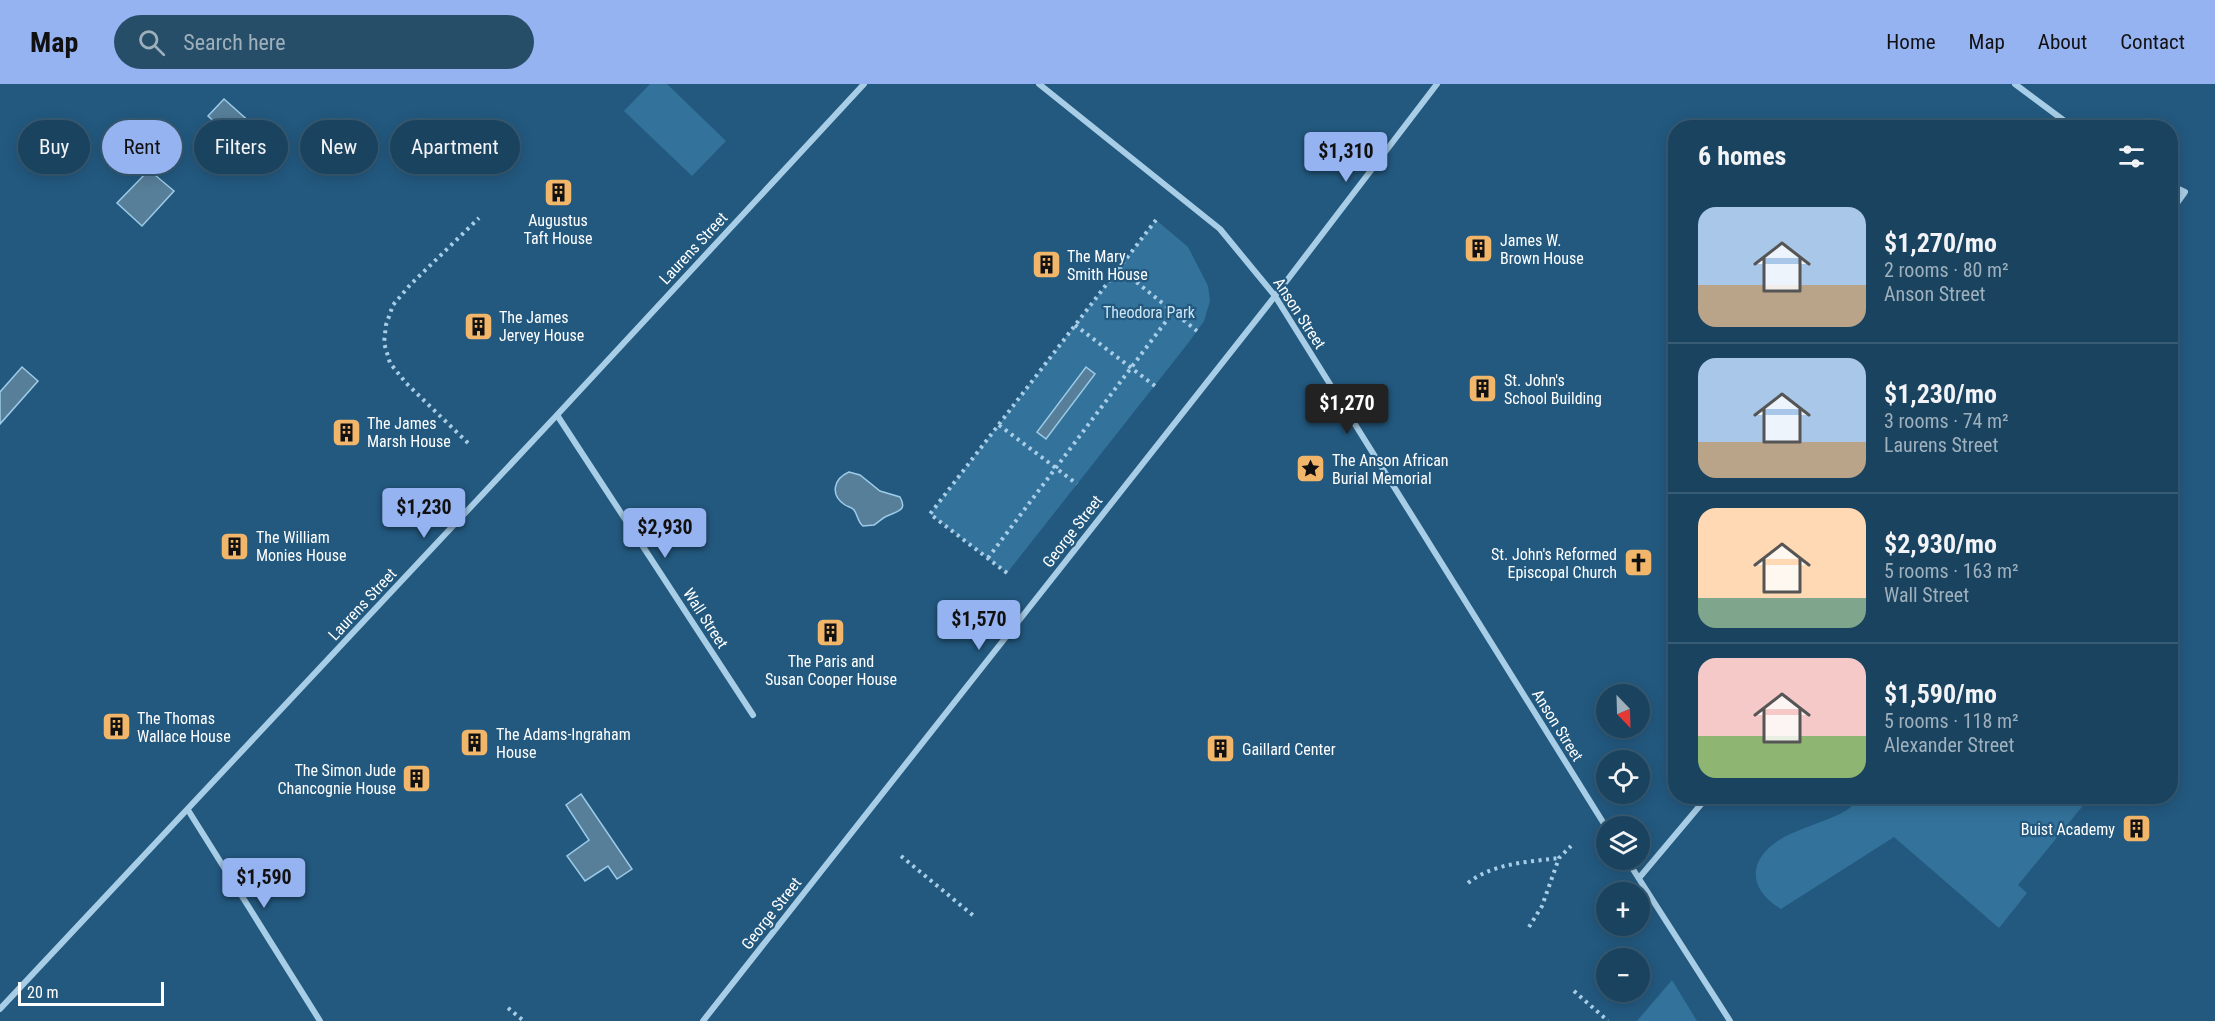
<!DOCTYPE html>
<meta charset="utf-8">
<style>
body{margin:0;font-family:"Roboto Condensed",sans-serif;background:#274e68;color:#f1f3f6;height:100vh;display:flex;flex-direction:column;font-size:22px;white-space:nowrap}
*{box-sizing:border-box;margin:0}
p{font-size:20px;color:#9fb0bd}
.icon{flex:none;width:33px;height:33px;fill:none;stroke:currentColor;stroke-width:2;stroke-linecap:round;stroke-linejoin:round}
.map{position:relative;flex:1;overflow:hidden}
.sheet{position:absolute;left:1668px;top:36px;width:510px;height:684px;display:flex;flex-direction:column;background:#1a435f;border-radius:24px;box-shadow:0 3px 15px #0003,0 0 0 2px #385c74}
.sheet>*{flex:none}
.banner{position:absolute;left:18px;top:36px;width:570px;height:54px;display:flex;gap:12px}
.needle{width:39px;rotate:157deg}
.buttons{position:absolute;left:1596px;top:600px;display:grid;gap:12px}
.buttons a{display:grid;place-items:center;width:54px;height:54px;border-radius:50%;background:#1a435f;box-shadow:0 3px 15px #0003,0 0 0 2px #385c74;font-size:30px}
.scale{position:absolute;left:18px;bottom:15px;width:146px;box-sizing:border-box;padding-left:6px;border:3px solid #fff;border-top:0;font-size:16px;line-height:21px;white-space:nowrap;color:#fff;-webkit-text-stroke:4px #23597f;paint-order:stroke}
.price{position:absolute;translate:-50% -51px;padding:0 14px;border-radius:6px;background:#95b2f1;color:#111;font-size:20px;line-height:39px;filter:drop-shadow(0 2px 3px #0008)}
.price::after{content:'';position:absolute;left:50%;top:36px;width:18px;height:14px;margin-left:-9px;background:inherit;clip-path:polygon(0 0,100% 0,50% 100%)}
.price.active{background:#222;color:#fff}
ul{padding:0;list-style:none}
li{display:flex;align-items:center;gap:18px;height:150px;padding:0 30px}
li+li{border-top:2px solid #385c74}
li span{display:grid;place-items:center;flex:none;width:168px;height:120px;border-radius:18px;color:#555}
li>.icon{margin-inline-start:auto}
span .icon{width:72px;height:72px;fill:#fffc;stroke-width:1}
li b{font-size:26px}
h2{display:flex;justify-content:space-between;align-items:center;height:72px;padding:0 30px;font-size:26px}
.chip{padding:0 21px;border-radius:27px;background:#1a435f;box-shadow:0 3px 15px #0003,0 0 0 2px #385c74;font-size:21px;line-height:54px}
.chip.active{background:#95b2f1;color:#111}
header{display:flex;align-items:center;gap:36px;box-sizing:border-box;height:84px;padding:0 30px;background:#95b2f1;color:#111}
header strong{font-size:28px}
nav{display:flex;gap:33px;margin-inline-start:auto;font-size:21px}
.search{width:420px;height:54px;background:#274e68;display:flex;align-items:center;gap:15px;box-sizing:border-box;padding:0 21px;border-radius:33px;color:#9fb0bd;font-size:22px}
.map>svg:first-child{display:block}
.green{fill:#33729b}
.water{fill:#587f99;stroke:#9ccbe8;stroke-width:1.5}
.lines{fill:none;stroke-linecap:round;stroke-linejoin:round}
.path{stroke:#a8cee7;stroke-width:4;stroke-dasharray:3 4.5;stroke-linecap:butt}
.minor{stroke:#a8cee7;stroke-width:6}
.labels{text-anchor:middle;stroke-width:4.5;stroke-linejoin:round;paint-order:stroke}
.poi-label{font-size:16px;fill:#fff;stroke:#23597f;text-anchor:start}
.street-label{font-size:16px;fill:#fff;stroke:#23597f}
.park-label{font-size:16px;fill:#cce5f5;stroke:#23597f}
</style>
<header>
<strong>Map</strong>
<div class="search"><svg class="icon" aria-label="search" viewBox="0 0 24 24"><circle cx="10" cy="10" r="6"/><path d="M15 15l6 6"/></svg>Search here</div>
<nav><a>Home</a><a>Map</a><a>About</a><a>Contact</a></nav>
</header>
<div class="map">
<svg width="2215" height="937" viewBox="0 0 2215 937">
<rect width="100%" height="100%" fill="#23597f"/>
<path class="green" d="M 650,0 L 667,0 L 726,57 L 692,92 L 624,27 Z
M 1156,136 L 1188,163 L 1208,202 L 1210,217 L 1204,237 L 1189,258 L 1007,489 L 930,430 Z
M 1862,713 L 1862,712 L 2090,713 L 2018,801 L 2027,809 L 1999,844 L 1894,753 L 1781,825 C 1743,802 1750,770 1788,751 C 1805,743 1823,738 1840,730 C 1849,725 1855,720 1862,713 Z
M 1672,896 L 1697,937 L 1637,937 Z"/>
<path class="water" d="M 224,15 L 280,65 L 264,83 L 208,32 Z
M 149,86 L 174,107 L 142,142 L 117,119 Z
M 22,283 L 38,297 L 0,340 L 0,308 Z
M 1086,283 L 1095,290 L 1046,355 L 1037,348 Z
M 849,388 L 860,391 L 880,407 L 900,413 C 908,427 897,427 887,432 C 882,434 879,438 874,441 L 863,442 C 857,437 858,431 854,426 C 852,423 848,423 845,421 C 830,411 833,395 849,388 Z
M 581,710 L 632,785 L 617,795 L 608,782 L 585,797 L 567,772 L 589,756 L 566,721 Z"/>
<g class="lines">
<path class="path" d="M 1119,184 L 1197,247
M 1075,241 L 1155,302
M 999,341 L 1077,400
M 468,359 L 406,299 L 390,279 L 384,259 L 386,241 L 393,221 L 410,201 L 479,134
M 988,474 L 1173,228
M 1007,489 L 930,430 L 1156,136
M 901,772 L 975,833
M 1468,799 C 1493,779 1528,778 1559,774
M 1529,843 L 1542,822 L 1559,774 L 1571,762
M 1574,907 L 1608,937
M 508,924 L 524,937"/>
<path class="minor" d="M 1039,0 L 1220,145 L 1275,212 L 1606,743
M 2015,0 L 2074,44
M 2170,101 L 2185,108 L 2170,129
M 557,331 L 753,631
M 188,726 L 320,937
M 1627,776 L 1730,937
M 1639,794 L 1708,712
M 0,925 L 557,331 L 864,0
M 703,937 L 1275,212 L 1437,0"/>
</g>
<defs>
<symbol id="building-square" viewBox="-11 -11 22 22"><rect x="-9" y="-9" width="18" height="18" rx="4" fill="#f2b66b" stroke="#23597f"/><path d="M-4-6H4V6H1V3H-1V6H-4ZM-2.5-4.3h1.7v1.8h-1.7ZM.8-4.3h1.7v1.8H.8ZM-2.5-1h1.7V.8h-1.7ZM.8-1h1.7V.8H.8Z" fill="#111"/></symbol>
<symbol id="sight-square" viewBox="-11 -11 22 22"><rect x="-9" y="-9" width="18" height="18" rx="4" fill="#f2b66b" stroke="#23597f"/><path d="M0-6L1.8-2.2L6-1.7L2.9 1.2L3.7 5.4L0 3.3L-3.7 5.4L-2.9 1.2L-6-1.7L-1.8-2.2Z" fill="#111"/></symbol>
<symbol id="church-square" viewBox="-11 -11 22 22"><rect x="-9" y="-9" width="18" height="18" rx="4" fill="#f2b66b" stroke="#23597f"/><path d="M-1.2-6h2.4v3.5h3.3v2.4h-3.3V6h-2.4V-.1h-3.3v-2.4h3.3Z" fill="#111"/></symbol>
</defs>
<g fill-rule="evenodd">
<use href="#building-square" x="542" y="92" width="33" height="33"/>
<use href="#building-square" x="1462" y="148" width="33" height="33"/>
<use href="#building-square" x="1030" y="164" width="33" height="33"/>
<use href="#building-square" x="462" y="226" width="33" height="33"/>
<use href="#building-square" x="1466" y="288" width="33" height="33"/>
<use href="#building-square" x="330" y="332" width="33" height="33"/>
<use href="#sight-square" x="1294" y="368" width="33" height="33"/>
<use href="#building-square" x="218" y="446" width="33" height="33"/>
<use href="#church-square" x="1622" y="462" width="33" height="33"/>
<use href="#building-square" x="814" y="532" width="33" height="33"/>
<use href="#building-square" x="100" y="626" width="33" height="33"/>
<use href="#building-square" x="458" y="642" width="33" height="33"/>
<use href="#building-square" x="1204" y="648" width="33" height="33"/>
<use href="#building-square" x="400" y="678" width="33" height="33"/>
<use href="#building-square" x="2120" y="728" width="33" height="33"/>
</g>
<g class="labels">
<g class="poi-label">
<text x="558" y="142" text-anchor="middle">Augustus<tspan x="558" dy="18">Taft House</tspan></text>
<text x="1500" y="162">James W.<tspan x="1500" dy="18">Brown House</tspan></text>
<text x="1067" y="178">The Mary<tspan x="1067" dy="18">Smith House</tspan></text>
<text x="499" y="239">The James<tspan x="499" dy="18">Jervey House</tspan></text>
<text x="1504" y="302">St. John's<tspan x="1504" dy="18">School Building</tspan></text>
<text x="367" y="345">The James<tspan x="367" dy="18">Marsh House</tspan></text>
<text x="1332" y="382">The Anson African<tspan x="1332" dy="18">Burial Memorial</tspan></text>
<text x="256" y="459">The William<tspan x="256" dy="18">Monies House</tspan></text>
<text x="1617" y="476" text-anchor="end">St. John's Reformed<tspan x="1617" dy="18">Episcopal Church</tspan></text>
<text x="831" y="583" text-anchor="middle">The Paris and<tspan x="831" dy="18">Susan Cooper House</tspan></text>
<text x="137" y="640">The Thomas<tspan x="137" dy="18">Wallace House</tspan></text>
<text x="496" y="656">The Adams-Ingraham<tspan x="496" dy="18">House</tspan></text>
<text x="1242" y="671">Gaillard Center</text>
<text x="396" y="692" text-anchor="end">The Simon Jude<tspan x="396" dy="18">Chancognie House</tspan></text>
<text x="2115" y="751" text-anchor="end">Buist Academy</text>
</g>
<g class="street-label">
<text transform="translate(693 164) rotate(-47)" y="6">Laurens Street</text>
<text transform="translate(1300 229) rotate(57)" y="6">Anson Street</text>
<text transform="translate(1072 447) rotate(-52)" y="6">George Street</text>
<text transform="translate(362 520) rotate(-47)" y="6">Laurens Street</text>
<text transform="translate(706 534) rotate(57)" y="6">Wall Street</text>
<text transform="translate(1558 641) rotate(58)" y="6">Anson Street</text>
<text transform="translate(771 829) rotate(-52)" y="6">George Street</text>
</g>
<g class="park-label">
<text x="1149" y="234">Theodora Park</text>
</g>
</g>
</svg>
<div class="buttons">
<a><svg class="needle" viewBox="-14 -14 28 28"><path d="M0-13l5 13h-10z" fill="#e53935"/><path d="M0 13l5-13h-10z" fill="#9fb0bd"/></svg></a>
<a><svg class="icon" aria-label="locate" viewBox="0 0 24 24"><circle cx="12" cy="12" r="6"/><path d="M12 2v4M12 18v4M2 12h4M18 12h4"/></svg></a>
<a><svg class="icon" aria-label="layers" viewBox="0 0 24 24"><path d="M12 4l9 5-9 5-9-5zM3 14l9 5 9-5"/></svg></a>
<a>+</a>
<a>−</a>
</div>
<div class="scale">20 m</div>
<b class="price" style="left:1346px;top:99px">$1,310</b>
<b class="price active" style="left:1347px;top:351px">$1,270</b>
<b class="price" style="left:424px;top:455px">$1,230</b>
<b class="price" style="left:665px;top:475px">$2,930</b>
<b class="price" style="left:979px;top:567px">$1,570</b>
<b class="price" style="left:264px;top:825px">$1,590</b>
<div class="banner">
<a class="chip">Buy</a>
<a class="chip active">Rent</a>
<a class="chip">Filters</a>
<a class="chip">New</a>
<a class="chip">Apartment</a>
</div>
<section class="sheet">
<h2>6 homes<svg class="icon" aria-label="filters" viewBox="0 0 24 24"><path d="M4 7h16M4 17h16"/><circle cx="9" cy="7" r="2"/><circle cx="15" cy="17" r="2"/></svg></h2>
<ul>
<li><span style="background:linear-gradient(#a9c7e8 65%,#b9a48a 0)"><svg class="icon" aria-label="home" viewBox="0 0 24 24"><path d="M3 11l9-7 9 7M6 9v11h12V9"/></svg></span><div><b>$1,270/mo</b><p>2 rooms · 80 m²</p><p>Anson Street</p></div></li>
<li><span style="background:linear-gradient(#a9c7e8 70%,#b9a48a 0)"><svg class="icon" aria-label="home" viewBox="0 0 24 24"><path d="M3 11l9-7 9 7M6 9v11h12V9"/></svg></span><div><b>$1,230/mo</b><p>3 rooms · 74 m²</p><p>Laurens Street</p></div></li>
<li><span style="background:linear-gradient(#ffd9b3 75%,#7fa58c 0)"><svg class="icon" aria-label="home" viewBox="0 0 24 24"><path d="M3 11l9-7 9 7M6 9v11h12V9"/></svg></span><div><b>$2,930/mo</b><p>5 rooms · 163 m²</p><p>Wall Street</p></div></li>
<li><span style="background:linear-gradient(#f6c9c9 65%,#8fb573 0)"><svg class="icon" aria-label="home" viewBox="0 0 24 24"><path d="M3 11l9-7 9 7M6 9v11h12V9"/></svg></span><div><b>$1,590/mo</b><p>5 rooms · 118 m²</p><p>Alexander Street</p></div></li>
</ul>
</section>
</div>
